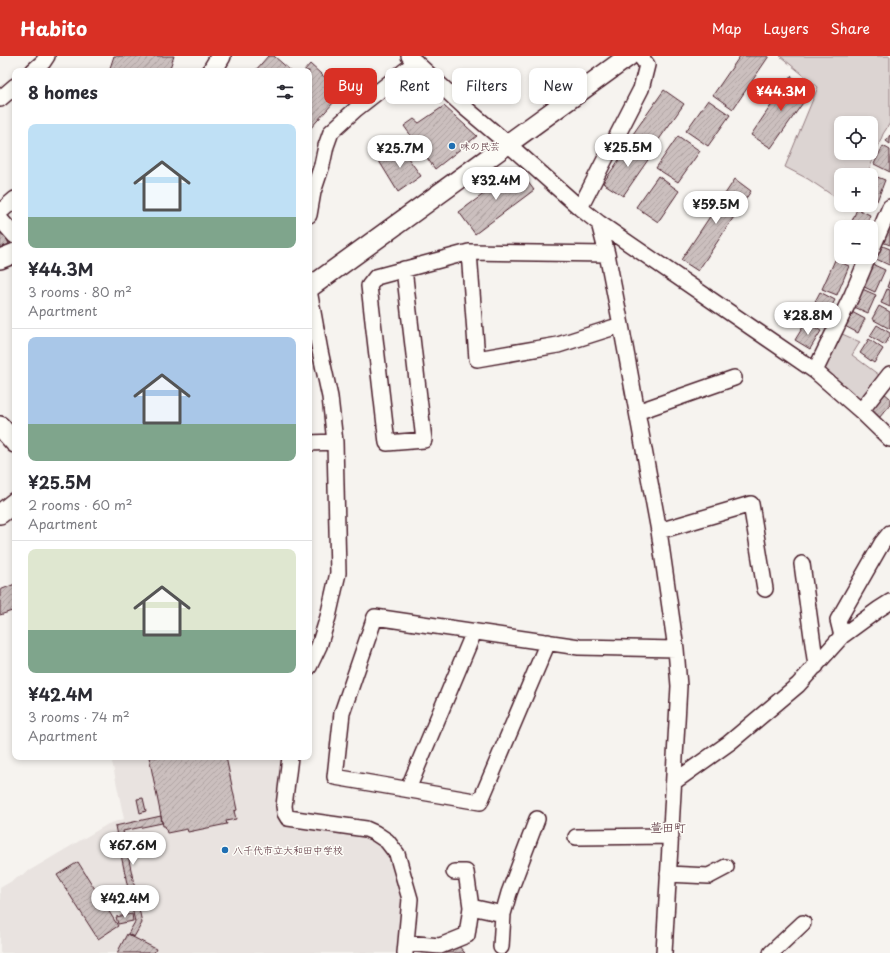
<!DOCTYPE html>
<meta charset="utf-8">
<style>
body{margin:0;font-family:"Playpen Sans","Klee One",sans-serif;background:#f2f2f3;color:#2b2b33;height:100vh;display:flex;flex-direction:column;font-size:15px;white-space:nowrap}
*{box-sizing:border-box;margin:0}
p{font-size:13px;color:#7c7c81}
.icon{flex:none;width:22px;height:22px;fill:none;stroke:currentColor;stroke-width:2;stroke-linecap:round;stroke-linejoin:round}
.map{position:relative;flex:1;overflow:hidden}
.details{position:absolute;left:12px;top:12px;width:300px;height:692px;display:flex;flex-direction:column;background:#fff;border-radius:8px;box-shadow:0 2px 6px #0003}
.details>*{flex:none}
.hud{position:absolute;left:324px;top:12px;width:380px;height:36px;display:flex;gap:8px}
.buttons{position:absolute;left:834px;top:60px;display:grid;gap:8px}
.buttons a{display:grid;place-items:center;width:44px;height:44px;border-radius:8px;background:#fff;box-shadow:0 2px 6px #0003;font-size:20px}
.price{position:absolute;translate:-50% -34px;padding:0 9px;border-radius:14px;background:#fff;color:#222;font-size:13px;line-height:26px;filter:drop-shadow(0 1px 2px #0008)}
.price::after{content:'';position:absolute;left:50%;top:24px;width:12px;height:9px;margin-left:-6px;background:inherit;clip-path:polygon(0 0,100% 0,50% 100%)}
.price.selected{background:#d93025;color:#fff}
ul{padding:0;list-style:none}
li{display:grid;align-content:center;gap:8px;height:212px;padding:0 16px}
li+li{border-top:1px solid #e1e1e2}
li span{display:grid;place-items:center;height:124px;border-radius:8px;color:#555}
li>.icon{margin-inline-start:auto}
span .icon{width:72px;height:72px;fill:#fffc;stroke-width:1}
li b{font-size:17px}
h2{display:flex;justify-content:space-between;align-items:center;height:48px;padding:0 16px;font-size:17px}
.tag{padding:0 14px;border-radius:8px;background:#fff;box-shadow:0 2px 6px #0003;font-size:14px;line-height:36px}
.tag.selected{background:#d93025;color:#fff}
header{display:flex;align-items:center;gap:24px;box-sizing:border-box;height:56px;padding:0 20px;background:#d93025;color:#fff}
header strong{font-size:19px}
nav{display:flex;gap:22px;margin-inline-start:auto;font-size:14px}
.map>svg:first-child{display:block}
.built{fill:#e9e3e0}
.green{fill:#dcd4d2;stroke:#937a7e;fill-rule:evenodd}
.building{fill:url(#building-hatch);stroke:#4a1f2b}
.lines{fill:none;stroke-linecap:round;stroke-linejoin:round}
.minor-casing{stroke:#4a1f2b;stroke-width:18}
.tertiary-casing{stroke:#4a1f2b;stroke-width:22}
.minor{stroke:#fdfcf7;stroke-width:15}
.tertiary{stroke:#fdfcf7;stroke-width:19}
.poi-dot{fill:#1f6fb2;stroke:#fdfcf7;stroke-width:1.5}
.labels{text-anchor:middle;stroke-width:3;stroke-linejoin:round;paint-order:stroke}
.poi-label{font-size:10px;fill:#4a1f2b;stroke:#fdfcf7;text-anchor:start}
.quarter-label{font-size:12px;fill:#4a1f2b;stroke:#fdfcf7}
</style>
<header>
<strong>Habito</strong>
<nav><a>Map</a><a>Layers</a><a>Share</a></nav>
</header>
<div class="map">
<svg width="890" height="897" viewBox="0 0 890 897">
<defs>
<pattern id="building-hatch" width="6" height="6" patternUnits="userSpaceOnUse"><rect width="6" height="6" fill="#cbbfbe"/><path d="M-1 1l2-2M0 6l6-6M5 7l2-2" fill="none" stroke="#b0a4a3"/></pattern>
</defs>
<rect width="100%" height="100%" fill="#f6f3ef"/>
<filter id="ink" filterUnits="userSpaceOnUse"><feTurbulence type="fractalNoise" baseFrequency=".025" numOctaves="2"/><feDisplacementMap in="SourceGraphic" scale="8" xChannelSelector="R" yChannelSelector="G"/><feConvolveMatrix kernelMatrix="1 2 1 2 8 2 1 2 1" color-interpolation-filters="sRGB"/></filter>
<g filter="url(#ink)">
<path class="built" d="M 111,701 L 283,701 L 278,757 L 279,763 L 286,769 L 370,781 L 382,789 L 390,800 L 403,844 L 398,897 L 0,897 L 0,832 L 108,768 L 124,763 Z"/>
<path class="green" d="M 780,0 L 890,0 L 890,67 L 883,78 L 867,119 L 841,119 L 841,145 L 808,123 L 785,111 L 818,31 ZM 841,67 L 871,67 L 871,97 L 841,97 Z
M 840,277 L 860,286 L 852,299 L 879,319 L 859,344 L 822,311 Z"/>
<path class="building" d="M 114,0 L 174,0 L 169,15 L 109,15 Z
M 268,0 L 274,0 L 291,15 L 255,15 Z
M 740,0 L 769,0 L 733,53 L 713,39 Z
M 310,8 L 342,37 L 309,74 L 309,15 L 304,15 Z
M 791,20 L 812,34 L 771,92 L 751,79 Z
M 664,34 L 684,48 L 653,92 L 633,78 Z
M 708,44 L 730,59 L 708,90 L 686,75 Z
M 444,50 L 477,80 L 435,113 L 404,70 L 414,63 L 419,67 Z
M 890,79 L 890,88 L 886,85 Z
M 678,80 L 700,95 L 678,126 L 656,112 Z
M 632,85 L 652,98 L 623,140 L 603,127 Z
M 883,90 L 890,94 L 890,116 L 874,108 Z
M 400,91 L 421,120 L 398,136 L 379,105 Z
M 518,113 L 534,134 L 475,178 L 459,156 Z
M 872,119 L 885,124 L 877,145 L 871,143 Z
M 658,120 L 679,135 L 658,166 L 636,151 Z
M 735,123 L 751,135 L 698,215 L 681,204 Z
M 857,153 L 870,159 L 865,171 L 850,170 Z
M 890,169 L 890,189 L 882,186 Z
M 4,176 L 11,193 L 0,197 L 0,178 Z
M 880,189 L 890,193 L 890,207 L 889,209 L 874,202 Z
M 835,204 L 849,210 L 837,239 L 822,233 Z
M 872,208 L 885,214 L 875,236 L 862,230 Z
M 890,223 L 890,232 L 887,231 Z
M 860,232 L 876,239 L 868,257 L 852,250 Z
M 887,233 L 890,234 L 890,251 L 881,247 Z
M 820,236 L 835,244 L 823,265 L 809,257 Z
M 879,250 L 890,256 L 890,273 L 872,263 Z
M 850,255 L 865,263 L 858,277 L 843,269 Z
M 806,266 L 821,275 L 810,293 L 795,284 Z
M 877,269 L 890,277 L 890,280 L 885,289 L 870,280 Z
M 869,283 L 883,293 L 874,307 L 860,297 Z
M 883,336 L 890,342 L 890,349 L 879,362 L 869,353 Z
M 15,528 L 15,554 L 0,559 L 0,534 Z
M 149,701 L 226,701 L 237,754 L 234,755 L 236,763 L 226,765 L 227,768 L 188,776 L 187,773 L 167,777 L 165,770 L 163,770 Z
M 143,742 L 146,755 L 140,757 L 137,743 Z
M 161,760 L 162,767 L 123,775 L 142,867 L 134,881 L 128,878 L 135,866 L 115,770 Z
M 78,806 L 118,870 L 98,883 L 57,819 Z
M 132,858 L 133,865 L 118,868 L 116,861 Z
M 127,878 L 156,893 L 154,897 L 117,897 Z
M 456,887 L 465,897 L 444,897 Z"/>
<g class="lines">
<defs>
<path id="minor" d="M 409,0 L 463,50 L 508,88 L 580,152 L 599,167 L 607,198 L 621,269 L 659,475 L 676,593 L 679,630 L 664,897
M 33,15 L 43,6 L 47,0
M 0,43 L 15,30
M 580,152 L 641,33 L 647,9 L 640,0
M 0,156 L 15,143
M 309,159 L 313,136 L 322,109 L 326,90 L 331,76 L 356,53 L 416,6
M 0,163 L 15,180
M 599,167 L 815,315 L 861,355 L 890,383
M 871,195 L 890,151
M 469,196 L 477,303 L 558,289 L 621,269
M 404,213 L 424,384 L 387,387 L 369,230 L 376,221 L 469,196 L 607,198
M 309,234 L 320,295 L 330,341 L 335,386 L 338,517 L 328,561 L 319,590 L 309,611
M 815,315 L 852,239 L 868,201
M 861,355 L 890,318
M 637,356 L 734,322
M 309,387 L 335,386
M 659,475 L 751,448 L 765,533
M 802,508 L 816,610
M 842,580 L 838,564 L 882,487 L 890,477
M 548,586 L 480,746 L 335,721 L 342,657 L 375,561 L 579,591 L 676,593
M 290,701 L 284,750 L 285,757 L 288,762 L 366,773 L 375,777 L 387,785 L 397,798 L 410,843 L 405,897
M 674,726 L 729,687 L 798,629 L 842,580 L 879,553 L 890,546
M 408,733 L 474,576
M 576,781 L 671,780
M 668,818 L 709,820 L 726,811
M 471,851 L 503,858 L 509,837 L 537,763
M 406,887 L 440,890 L 467,879 L 471,851 L 466,816 L 454,816
M 501,891 L 503,858
M 771,897 L 803,867"/>
<path id="tertiary" d="M 212,15 L 221,0
M 0,203 L 15,197
M 309,232 L 629,0
M 0,370 L 15,387
M 0,458 L 15,446"/>
</defs>
<use href="#minor" class="minor-casing"/>
<use href="#tertiary" class="tertiary-casing"/>
<use href="#minor" class="minor"/>
<use href="#tertiary" class="tertiary"/>
</g>
</g>
<g class="poi-dot">
<circle cx="452" cy="90" r="4"/>
<circle cx="225" cy="794" r="4"/>
</g>
<g class="labels">
<g class="poi-label">
<text x="460" y="94">味の民芸</text>
<text x="233" y="798">八千代市立大和田中学校</text>
</g>
<g class="quarter-label">
<text x="668" y="776">萱田町</text>
</g>
</g>
</svg>
<div class="buttons">
<a><svg class="icon" aria-label="locate" viewBox="0 0 24 24"><circle cx="12" cy="12" r="6"/><path d="M12 2v4M12 18v4M2 12h4M18 12h4"/></svg></a>
<a>+</a>
<a>−</a>
</div>
<b class="price selected" style="left:781px;top:56px">¥44.3M</b>
<b class="price" style="left:628px;top:112px">¥25.5M</b>
<b class="price" style="left:400px;top:113px">¥25.7M</b>
<b class="price" style="left:496px;top:145px">¥32.4M</b>
<b class="price" style="left:716px;top:169px">¥59.5M</b>
<b class="price" style="left:808px;top:280px">¥28.8M</b>
<b class="price" style="left:133px;top:810px">¥67.6M</b>
<b class="price" style="left:125px;top:863px">¥42.4M</b>
<div class="hud">
<a class="tag selected">Buy</a>
<a class="tag">Rent</a>
<a class="tag">Filters</a>
<a class="tag">New</a>
</div>
<section class="details">
<h2>8 homes<svg class="icon" aria-label="filters" viewBox="0 0 24 24"><path d="M4 7h16M4 17h16"/><circle cx="9" cy="7" r="2"/><circle cx="15" cy="17" r="2"/></svg></h2>
<ul>
<li><span style="background:linear-gradient(#bfe0f5 75%,#7fa58c 0)"><svg class="icon" aria-label="home" viewBox="0 0 24 24"><path d="M3 11l9-7 9 7M6 9v11h12V9"/></svg></span><div><b>¥44.3M</b><p>3 rooms · 80 m²</p><p>Apartment</p></div></li>
<li><span style="background:linear-gradient(#a9c7e8 70%,#7fa58c 0)"><svg class="icon" aria-label="home" viewBox="0 0 24 24"><path d="M3 11l9-7 9 7M6 9v11h12V9"/></svg></span><div><b>¥25.5M</b><p>2 rooms · 60 m²</p><p>Apartment</p></div></li>
<li><span style="background:linear-gradient(#dfe7d0 65%,#7fa58c 0)"><svg class="icon" aria-label="home" viewBox="0 0 24 24"><path d="M3 11l9-7 9 7M6 9v11h12V9"/></svg></span><div><b>¥42.4M</b><p>3 rooms · 74 m²</p><p>Apartment</p></div></li>
</ul>
</section>
</div>
